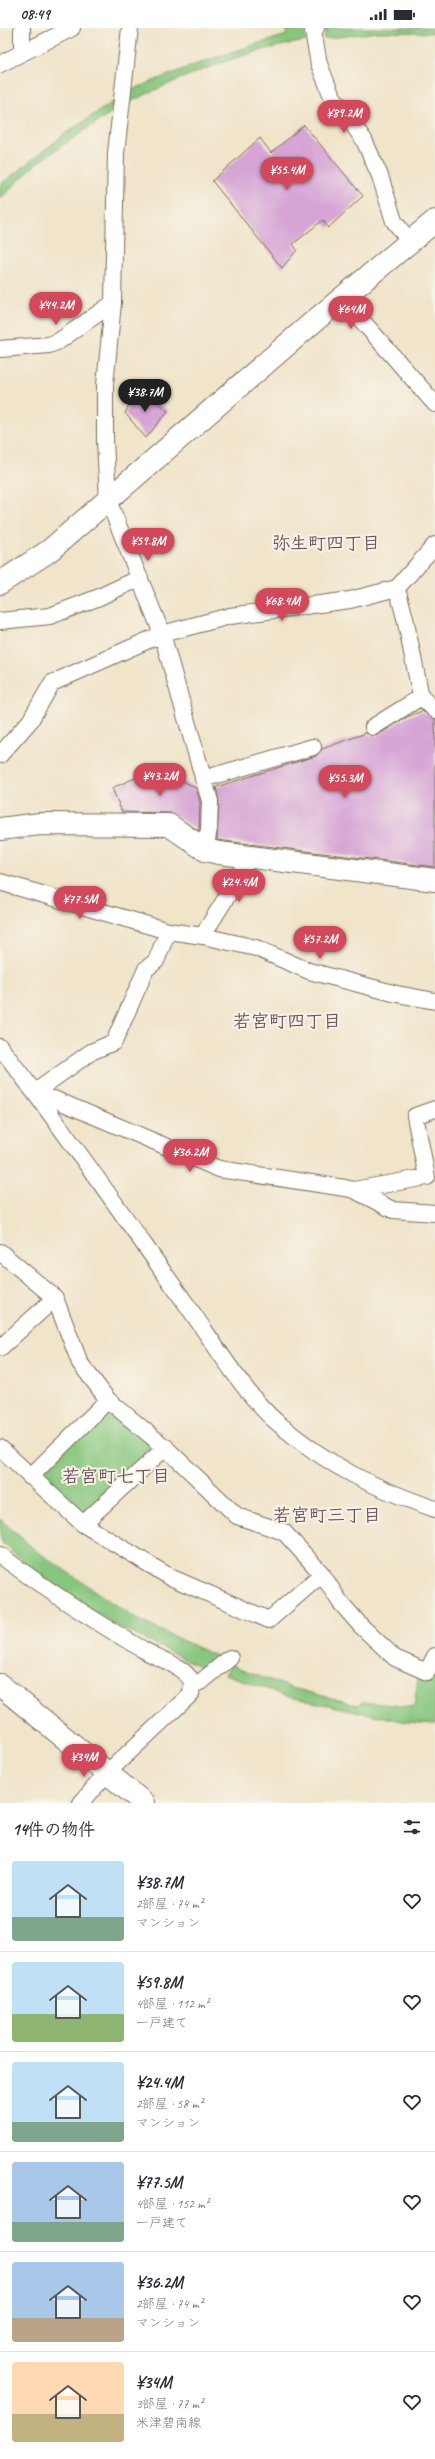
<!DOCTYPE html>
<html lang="ja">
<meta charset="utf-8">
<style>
body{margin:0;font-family:Caveat,"Klee One",sans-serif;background:#f2f2f3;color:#2b2b33;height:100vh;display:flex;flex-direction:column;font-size:15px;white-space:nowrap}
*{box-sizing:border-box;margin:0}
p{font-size:13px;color:#7c7c81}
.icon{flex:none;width:22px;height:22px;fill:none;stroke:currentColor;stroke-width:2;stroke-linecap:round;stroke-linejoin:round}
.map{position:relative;height:1775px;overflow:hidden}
.sheet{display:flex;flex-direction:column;background:#fff;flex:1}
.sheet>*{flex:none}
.price{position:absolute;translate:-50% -34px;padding:0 9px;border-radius:14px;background:#d1495b;color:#fff;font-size:13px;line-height:26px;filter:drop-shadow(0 1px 2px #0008)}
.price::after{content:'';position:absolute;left:50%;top:24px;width:12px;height:9px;margin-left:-6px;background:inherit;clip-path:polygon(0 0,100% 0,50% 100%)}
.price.selected{background:#222;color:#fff}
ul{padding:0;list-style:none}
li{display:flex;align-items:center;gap:12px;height:100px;padding:0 12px}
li+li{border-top:1px solid #e1e1e2}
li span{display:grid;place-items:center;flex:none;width:112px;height:80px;border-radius:4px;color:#555}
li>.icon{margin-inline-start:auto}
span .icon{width:48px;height:48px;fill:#fffc;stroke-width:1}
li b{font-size:17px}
h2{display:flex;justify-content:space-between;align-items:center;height:48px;padding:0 12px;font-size:17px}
.status{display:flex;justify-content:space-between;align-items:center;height:28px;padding:0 20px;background:#fff;direction:ltr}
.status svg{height:11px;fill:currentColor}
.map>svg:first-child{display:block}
.green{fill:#87c67d;stroke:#61784e}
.building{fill:#d6a4d5}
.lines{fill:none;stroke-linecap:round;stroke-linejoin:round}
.street-casing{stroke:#7a6b5a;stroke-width:18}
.secondary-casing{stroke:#7a6b5a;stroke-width:24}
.street{stroke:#fff;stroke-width:16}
.secondary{stroke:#fff;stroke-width:22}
.labels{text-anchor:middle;stroke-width:4;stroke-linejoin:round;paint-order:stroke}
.neighbourhood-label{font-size:18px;font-weight:bold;fill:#71555e;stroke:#f7f3e8}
</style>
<div class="status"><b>08:49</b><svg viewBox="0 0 49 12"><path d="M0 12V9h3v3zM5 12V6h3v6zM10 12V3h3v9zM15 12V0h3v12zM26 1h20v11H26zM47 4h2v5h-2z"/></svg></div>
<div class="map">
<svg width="435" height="1775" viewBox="0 0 435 1775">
<rect width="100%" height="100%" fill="#f7f3e8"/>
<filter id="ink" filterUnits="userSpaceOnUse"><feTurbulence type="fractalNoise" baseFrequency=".025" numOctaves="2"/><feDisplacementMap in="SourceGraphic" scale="8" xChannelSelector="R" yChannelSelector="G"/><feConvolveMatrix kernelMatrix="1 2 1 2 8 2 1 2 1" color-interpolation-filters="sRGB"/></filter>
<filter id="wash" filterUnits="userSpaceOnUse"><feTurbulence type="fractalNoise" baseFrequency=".012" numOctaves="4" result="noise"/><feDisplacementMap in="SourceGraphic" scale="16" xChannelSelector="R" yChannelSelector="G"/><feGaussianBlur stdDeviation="0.9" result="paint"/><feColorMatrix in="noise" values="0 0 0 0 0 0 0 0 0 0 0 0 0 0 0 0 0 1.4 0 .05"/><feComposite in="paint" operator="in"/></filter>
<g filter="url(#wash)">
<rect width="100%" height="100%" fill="#f0e4c9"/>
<path class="green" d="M 299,0 L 304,0 L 306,13 C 243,23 185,47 128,75 L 127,64 C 180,41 232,23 287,7 L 286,3 Z
M 335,0 L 435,0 L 435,5 L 377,4 L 324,11 L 326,1 Z
M 116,72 L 116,81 L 37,135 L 0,171 L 0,157 L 66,105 Z
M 112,1382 L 158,1418 L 86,1485 L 37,1446 Z
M 0,1491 L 35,1522 L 136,1591 L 218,1629 L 207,1642 L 114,1596 L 50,1557 L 0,1513 Z
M 232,1636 L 239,1641 L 292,1660 L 359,1677 L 362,1674 L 414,1679 L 418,1649 L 435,1644 L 435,1696 L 407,1694 L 289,1669 L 225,1646 Z"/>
<g id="blocks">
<path class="building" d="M 304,97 L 363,168 L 328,200 L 323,192 L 293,216 L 297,222 L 282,240 L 212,153 L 260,110 L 271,125 Z
M 140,360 L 168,383 L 146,410 L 125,385 Z
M 422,683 L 435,691 L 435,839 L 217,812 L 219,773 L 216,759 L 316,728 L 322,721 L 366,705 L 373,708 L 378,707 L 407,689 Z
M 158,740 L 196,760 L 200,774 L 199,803 L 170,785 L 122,784 L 112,760 Z"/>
</g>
</g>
<g filter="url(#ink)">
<use href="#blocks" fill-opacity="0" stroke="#7a6b5a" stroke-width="1"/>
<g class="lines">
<defs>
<path id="street" d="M 130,0 L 116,125 L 113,275 L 105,357 L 105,412 L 108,472 L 162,606 L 194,718 L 210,773 L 209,801 L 205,822
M 316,0 L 313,3 L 319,36 L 331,66 L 364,112 L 380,148 L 394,193 L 410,214
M 22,23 L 22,0
M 0,36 L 72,0
M 342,270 L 435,376
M 0,321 L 49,317 L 59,313 L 113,275
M 397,560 L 405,590 L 421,669 L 435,682
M 0,593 L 50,588 L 97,570 L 140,550
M 373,699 L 421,669
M 0,727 L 30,693 L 52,655 L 162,606 L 230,588 L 350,572 L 397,560 L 435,517
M 203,751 L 313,719
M 0,854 L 168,903 L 203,908 L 256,920 L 309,943 L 397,966 L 435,973
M 203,908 C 218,881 236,857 249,829
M 0,1019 C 66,1104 127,1193 189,1280 C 214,1315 247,1370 279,1396 C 330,1439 372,1459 435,1481
M 35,1064 L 91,1024 L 114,1014 L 146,941 L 156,933 L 168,903
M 39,1070 L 54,1071 L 219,1141 L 345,1160 L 354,1162 L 393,1182 L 435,1185
M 354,1162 L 427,1149 L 415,1088 L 435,1081
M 0,1224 L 55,1270 L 80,1335 L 108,1372 L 168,1422 L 237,1488 L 284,1504 L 322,1546 L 340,1574 L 361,1598 L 395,1630 L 427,1644 L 435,1628
M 0,1320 L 55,1270
M 0,1420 L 83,1496 L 170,1549 L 269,1592 L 322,1546
M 30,1449 L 108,1372
M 83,1496 L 166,1419
M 0,1527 C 45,1561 93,1592 142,1621 C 158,1631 181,1636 192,1653 L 191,1666 L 108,1744 L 81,1775
M 193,1657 L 202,1653 L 230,1630"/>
<path id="secondary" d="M 0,555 L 49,523 L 312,295 L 435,193
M 0,801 L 40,796 L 169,797 L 205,822 L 219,825 L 435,852
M 0,1657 L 144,1775"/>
</defs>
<use href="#street" class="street-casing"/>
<use href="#secondary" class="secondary-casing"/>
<use href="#street" class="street"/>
<use href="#secondary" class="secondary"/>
</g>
</g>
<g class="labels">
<g class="neighbourhood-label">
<text x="326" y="521">弥生町四丁目</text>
<text x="287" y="999">若宮町四丁目</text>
<text x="116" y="1454">若宮町七丁目</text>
<text x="327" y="1493">若宮町三丁目</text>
</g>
</g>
</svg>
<b class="price" style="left:344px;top:106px">¥89.2M</b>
<b class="price" style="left:287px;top:163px">¥55.4M</b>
<b class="price" style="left:56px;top:298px">¥44.2M</b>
<b class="price" style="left:351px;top:302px">¥64M</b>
<b class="price selected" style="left:145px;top:385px">¥38.7M</b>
<b class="price" style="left:148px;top:534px">¥59.8M</b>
<b class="price" style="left:282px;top:594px">¥68.4M</b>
<b class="price" style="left:160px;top:769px">¥43.2M</b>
<b class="price" style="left:345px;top:771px">¥55.3M</b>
<b class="price" style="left:239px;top:875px">¥24.4M</b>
<b class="price" style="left:80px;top:892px">¥77.5M</b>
<b class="price" style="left:320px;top:932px">¥57.2M</b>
<b class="price" style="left:190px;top:1145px">¥36.2M</b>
<b class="price" style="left:84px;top:1750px">¥34M</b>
</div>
<section class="sheet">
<h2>14件の物件<svg class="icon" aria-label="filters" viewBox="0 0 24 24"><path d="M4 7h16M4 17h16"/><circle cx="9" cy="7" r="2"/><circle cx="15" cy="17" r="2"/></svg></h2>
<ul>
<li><span style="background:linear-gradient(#bfe0f5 70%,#7fa58c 0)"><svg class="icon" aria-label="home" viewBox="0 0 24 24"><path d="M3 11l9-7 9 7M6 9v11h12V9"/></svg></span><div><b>¥38.7M</b><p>2部屋 · 74 m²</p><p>マンション</p></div><svg class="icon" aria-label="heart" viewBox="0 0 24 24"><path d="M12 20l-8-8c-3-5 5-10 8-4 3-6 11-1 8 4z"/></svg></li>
<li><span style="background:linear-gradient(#bfe0f5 65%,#8fb573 0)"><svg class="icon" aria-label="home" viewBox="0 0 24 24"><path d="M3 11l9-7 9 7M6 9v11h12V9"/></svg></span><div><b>¥59.8M</b><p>4部屋 · 112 m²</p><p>一戸建て</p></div><svg class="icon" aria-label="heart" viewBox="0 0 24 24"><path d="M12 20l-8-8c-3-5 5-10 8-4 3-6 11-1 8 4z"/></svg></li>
<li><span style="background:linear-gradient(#bfe0f5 75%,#7fa58c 0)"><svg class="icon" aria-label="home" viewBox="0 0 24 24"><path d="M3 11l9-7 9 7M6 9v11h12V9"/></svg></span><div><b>¥24.4M</b><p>2部屋 · 58 m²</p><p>マンション</p></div><svg class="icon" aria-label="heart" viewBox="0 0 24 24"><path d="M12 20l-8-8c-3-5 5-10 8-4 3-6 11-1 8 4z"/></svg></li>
<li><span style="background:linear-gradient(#a9c7e8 75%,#7fa58c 0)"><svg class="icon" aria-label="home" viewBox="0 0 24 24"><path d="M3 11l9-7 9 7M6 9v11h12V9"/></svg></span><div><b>¥77.5M</b><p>4部屋 · 152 m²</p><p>一戸建て</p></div><svg class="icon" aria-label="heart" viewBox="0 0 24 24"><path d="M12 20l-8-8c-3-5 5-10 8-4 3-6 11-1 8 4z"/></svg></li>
<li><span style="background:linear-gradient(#a9c7e8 70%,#b9a48a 0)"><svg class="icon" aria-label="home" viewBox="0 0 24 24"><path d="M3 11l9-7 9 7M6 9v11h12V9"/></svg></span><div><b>¥36.2M</b><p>2部屋 · 74 m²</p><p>マンション</p></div><svg class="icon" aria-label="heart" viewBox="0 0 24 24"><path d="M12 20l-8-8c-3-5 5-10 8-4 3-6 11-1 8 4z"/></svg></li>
<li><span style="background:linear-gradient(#ffd9b3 65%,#c2b280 0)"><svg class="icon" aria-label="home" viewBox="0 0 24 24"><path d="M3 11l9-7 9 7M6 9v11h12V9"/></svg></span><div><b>¥34M</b><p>3部屋 · 77 m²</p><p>米津碧南線</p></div><svg class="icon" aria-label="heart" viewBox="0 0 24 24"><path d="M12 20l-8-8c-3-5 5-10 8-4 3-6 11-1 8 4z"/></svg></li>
</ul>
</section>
